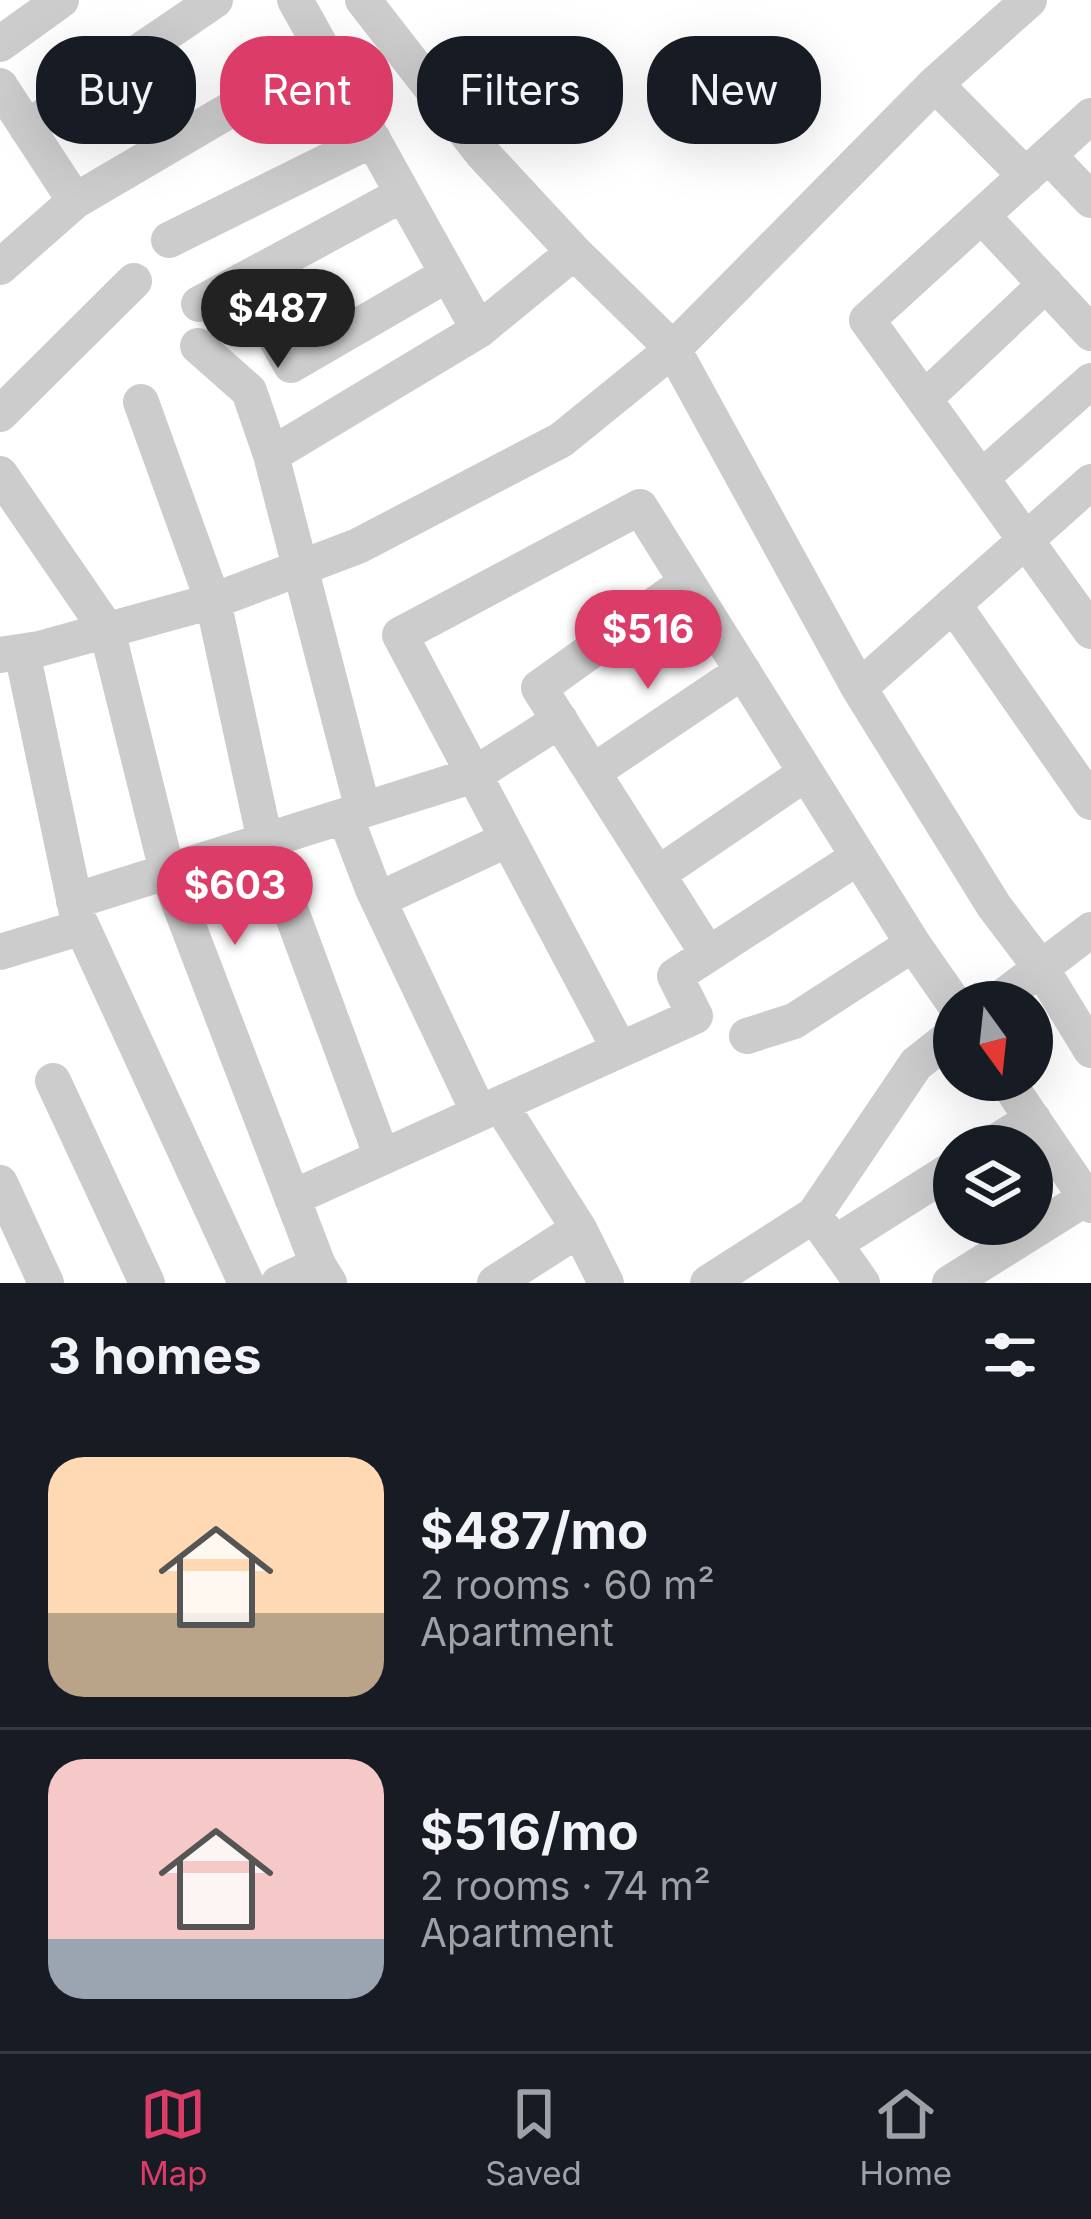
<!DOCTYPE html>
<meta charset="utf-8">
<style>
body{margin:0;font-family:Inter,sans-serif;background:#242831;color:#f1f3f6;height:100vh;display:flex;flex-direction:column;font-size:45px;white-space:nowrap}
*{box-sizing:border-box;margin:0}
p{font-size:39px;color:#9ea1a6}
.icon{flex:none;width:66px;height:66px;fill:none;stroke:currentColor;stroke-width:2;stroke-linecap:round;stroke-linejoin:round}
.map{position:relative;height:1283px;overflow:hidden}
.side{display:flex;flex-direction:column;background:#171b24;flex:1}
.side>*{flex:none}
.banner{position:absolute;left:36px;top:36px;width:1020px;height:108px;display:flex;gap:24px}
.needle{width:78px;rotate:165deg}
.tools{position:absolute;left:933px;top:981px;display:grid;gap:24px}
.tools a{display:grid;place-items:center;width:120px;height:120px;border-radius:50%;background:#171b24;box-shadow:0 12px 48px #0002;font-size:60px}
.price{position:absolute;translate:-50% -102px;padding:0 27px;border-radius:42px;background:#dc3c68;color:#fff;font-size:39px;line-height:78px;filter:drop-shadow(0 3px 6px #0008)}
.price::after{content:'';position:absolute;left:50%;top:72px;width:36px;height:27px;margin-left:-18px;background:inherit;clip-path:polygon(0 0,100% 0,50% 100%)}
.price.on{background:#222;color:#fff}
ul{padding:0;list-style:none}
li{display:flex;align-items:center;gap:36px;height:300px;padding:0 48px}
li+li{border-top:3px solid #363941}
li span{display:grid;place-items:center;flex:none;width:336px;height:240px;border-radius:36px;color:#555}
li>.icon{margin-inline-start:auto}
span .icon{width:144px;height:144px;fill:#fffc;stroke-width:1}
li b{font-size:51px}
h2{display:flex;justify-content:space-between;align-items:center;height:144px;padding:0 48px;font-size:51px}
.chip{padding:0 42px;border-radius:48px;background:#171b24;box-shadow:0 12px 48px #0002;font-size:42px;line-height:108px}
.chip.on{background:#dc3c68;color:#fff}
.tabs{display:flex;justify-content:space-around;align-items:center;height:168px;border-top:3px solid #363941;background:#171b24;font-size:33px;color:#9ea1a6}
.tabs a{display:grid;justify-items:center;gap:6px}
.tabs .on{color:#dc3c68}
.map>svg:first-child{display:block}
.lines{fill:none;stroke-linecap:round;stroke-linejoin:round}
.minor{stroke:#ccc;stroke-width:36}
</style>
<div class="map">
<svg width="1091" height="1283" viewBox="0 0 1091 1283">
<rect width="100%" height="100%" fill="#fff"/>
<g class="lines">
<path class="minor" d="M 295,0 L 479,330
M 363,0 L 482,153 L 574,252 L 673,349 L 859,688 L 994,906 L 1041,968 L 1091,1050
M 0,44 L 61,0
M 935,84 L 1026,176
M 0,86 L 75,201
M 1091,116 L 867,320 L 1091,631
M 27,128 L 215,0
M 1048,155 L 1091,200
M 982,216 L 1091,333
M 169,240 L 373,139
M 0,267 L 75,201 L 325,54
M 243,280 L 291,365 L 448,274
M 199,304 L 403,194
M 198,346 L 249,391 L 271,455
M 924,399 L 1046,284
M 141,402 L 213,601 L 265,841 L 382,1157
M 0,414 L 134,281
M 0,474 L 107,630 L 167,871 L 318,1265 L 329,1283
M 981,478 L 1091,381
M 687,582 L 539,688 L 708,954
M 953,604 L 1091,802
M 22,652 L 78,918 L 246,1283
M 0,655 L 39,649 L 213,601 L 358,546 L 561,440 L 673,349 L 935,84 L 1029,0
M 859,688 L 1091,482
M 593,772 L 743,671
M 363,810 L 271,455 L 479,330 L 574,252
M 345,816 L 373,889 L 479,1113
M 658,874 L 806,773
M 378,900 L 508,839
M 74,901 L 474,775 L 560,720
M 0,952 L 82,927
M 996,1002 L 1091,930
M 747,1036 L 794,1021 L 913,944
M 620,1050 L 400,635 L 640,507 L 913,944 L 954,1003
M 1006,1080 L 1091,1205
M 53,1081 L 147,1283
M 500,1104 L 579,1229 L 606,1283
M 989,1146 L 1033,1119
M 0,1183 L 46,1283
M 292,1198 L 695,1016 L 675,976 L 858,857
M 823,1228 L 862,1283
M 834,1244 L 954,1168
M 279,1283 L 318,1265
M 495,1283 L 579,1229
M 708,1283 L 814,1215 L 916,1064 L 954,1034
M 950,1283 L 1086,1198"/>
</g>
</svg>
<div class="tools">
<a><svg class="needle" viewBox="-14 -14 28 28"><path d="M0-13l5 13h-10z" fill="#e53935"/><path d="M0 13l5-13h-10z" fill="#9ea1a6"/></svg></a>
<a><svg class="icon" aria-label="layers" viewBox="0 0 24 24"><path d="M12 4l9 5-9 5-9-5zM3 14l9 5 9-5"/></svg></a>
</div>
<b class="price on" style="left:278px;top:371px">$487</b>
<b class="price" style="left:648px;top:692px">$516</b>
<b class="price" style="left:235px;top:948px">$603</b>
<div class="banner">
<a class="chip">Buy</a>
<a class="chip on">Rent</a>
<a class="chip">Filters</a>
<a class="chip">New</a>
</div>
</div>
<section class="side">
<h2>3 homes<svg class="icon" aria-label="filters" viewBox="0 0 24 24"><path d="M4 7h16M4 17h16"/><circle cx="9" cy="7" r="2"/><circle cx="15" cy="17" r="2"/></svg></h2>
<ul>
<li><span style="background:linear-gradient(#ffd9b3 65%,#b9a48a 0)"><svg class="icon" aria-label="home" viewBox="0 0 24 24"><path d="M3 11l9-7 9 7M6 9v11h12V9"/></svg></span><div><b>$487/mo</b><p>2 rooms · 60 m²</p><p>Apartment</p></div></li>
<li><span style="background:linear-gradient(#f6c9c9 75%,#9aa5b1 0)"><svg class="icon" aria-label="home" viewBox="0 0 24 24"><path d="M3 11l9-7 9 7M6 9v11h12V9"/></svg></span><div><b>$516/mo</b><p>2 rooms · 74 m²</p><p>Apartment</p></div></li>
</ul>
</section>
<nav class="tabs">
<a class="on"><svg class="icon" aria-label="map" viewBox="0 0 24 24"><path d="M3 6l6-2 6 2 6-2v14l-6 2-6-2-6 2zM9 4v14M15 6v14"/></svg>Map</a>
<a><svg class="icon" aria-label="saved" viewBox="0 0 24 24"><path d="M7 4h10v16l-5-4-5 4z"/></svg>Saved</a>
<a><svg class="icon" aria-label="home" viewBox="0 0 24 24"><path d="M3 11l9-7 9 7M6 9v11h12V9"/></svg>Home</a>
</nav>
